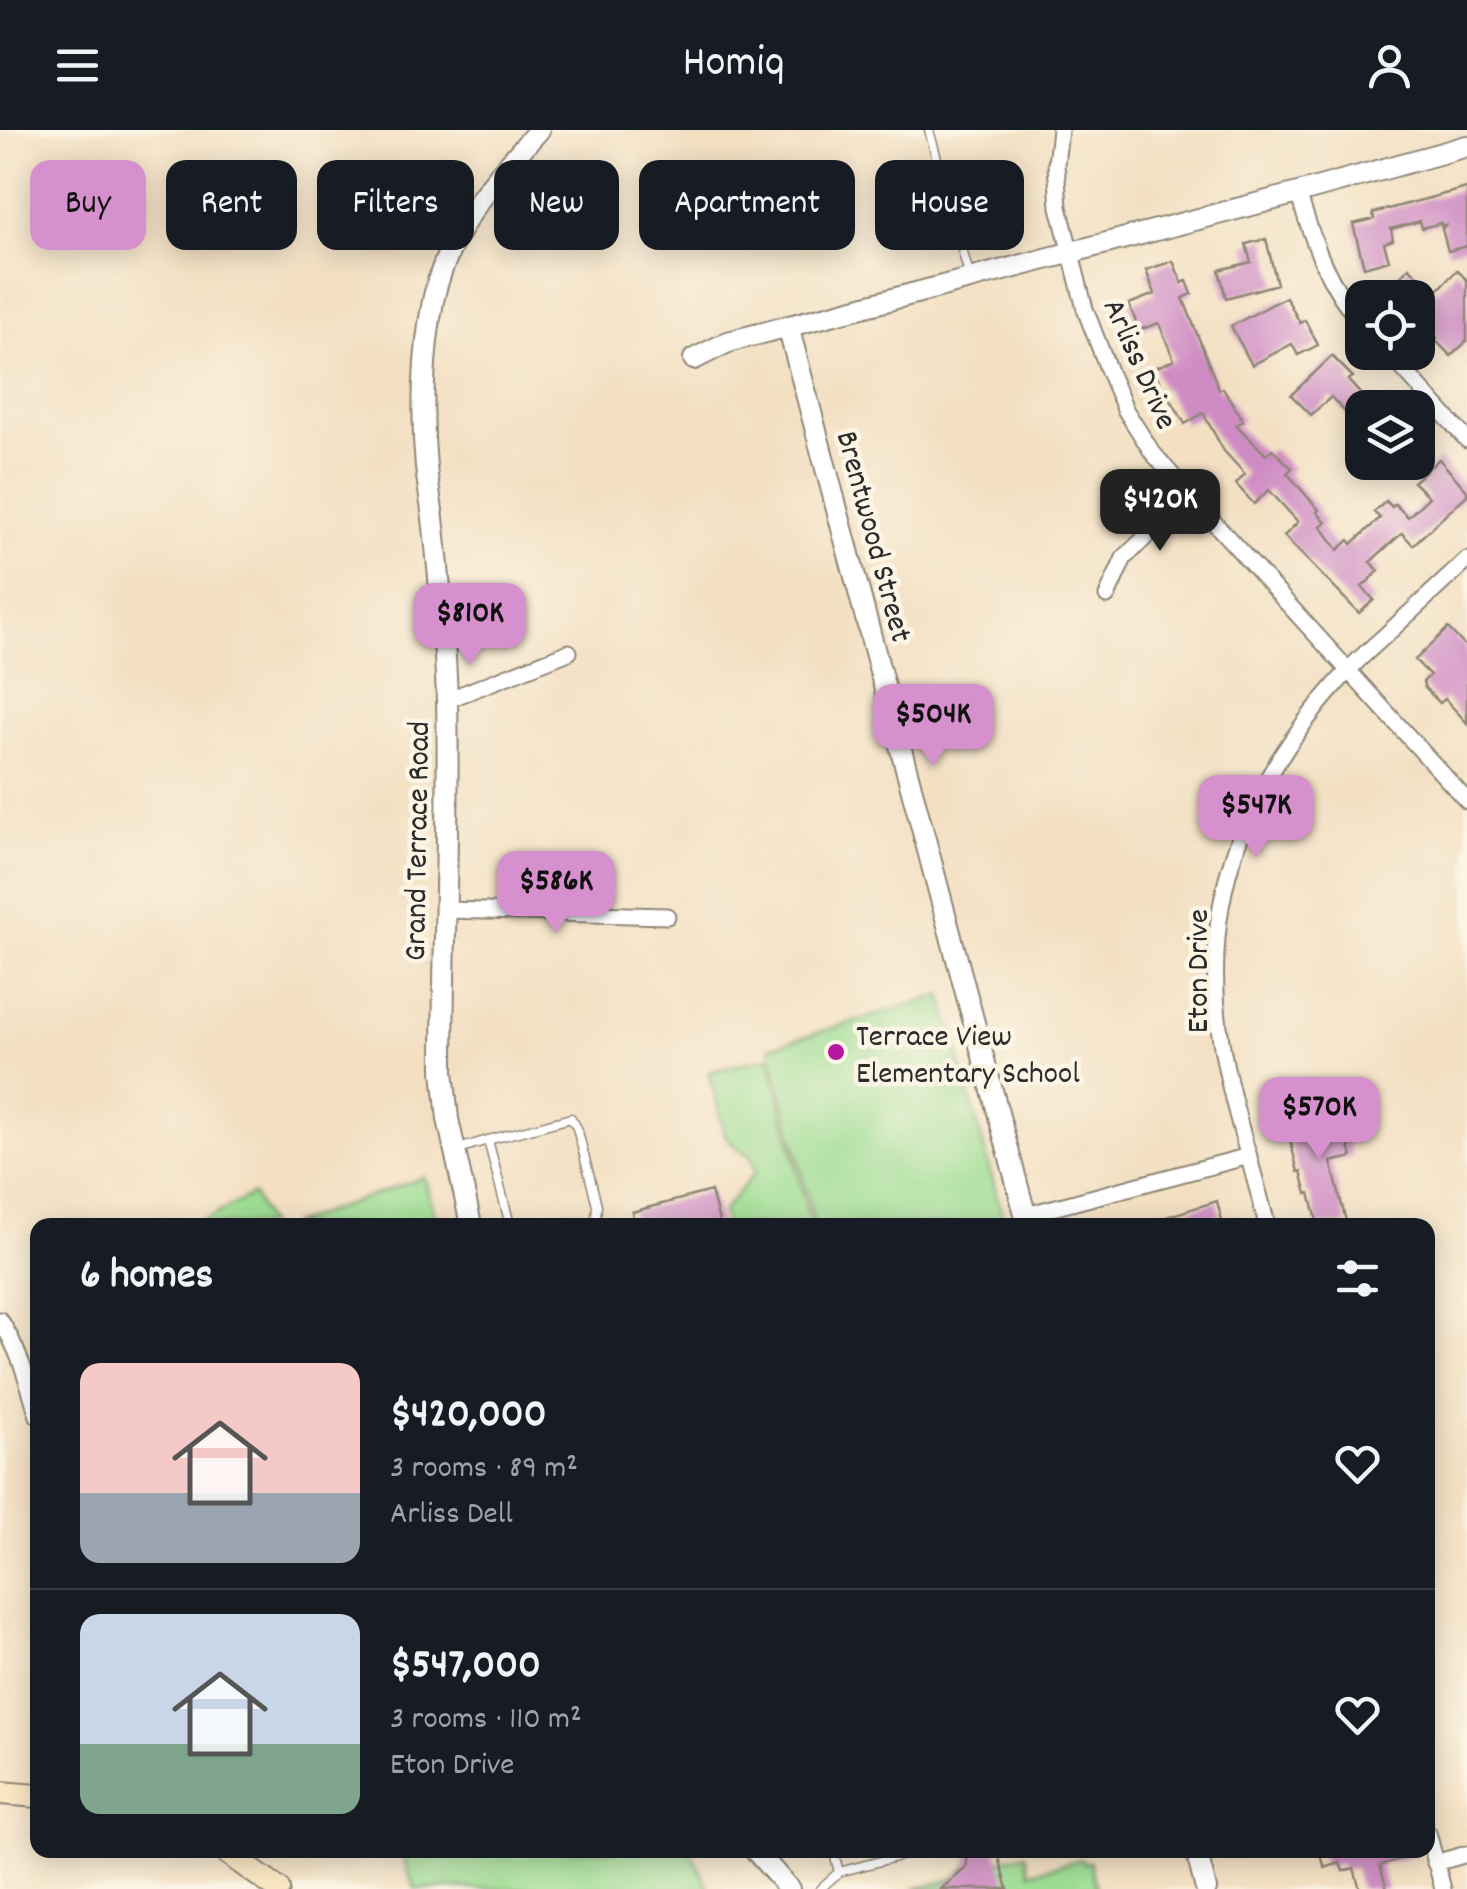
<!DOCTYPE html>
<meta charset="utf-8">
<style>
body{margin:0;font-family:Dekko,sans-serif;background:#20242c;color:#f1f3f6;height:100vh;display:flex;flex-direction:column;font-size:38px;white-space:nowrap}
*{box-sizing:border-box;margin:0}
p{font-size:32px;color:#9ea1a6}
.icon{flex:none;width:55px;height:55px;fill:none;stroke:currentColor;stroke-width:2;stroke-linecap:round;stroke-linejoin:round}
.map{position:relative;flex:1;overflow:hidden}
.sheet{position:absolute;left:30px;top:1088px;width:1405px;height:640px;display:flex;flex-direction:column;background:#171b24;border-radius:20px;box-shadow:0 5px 25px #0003}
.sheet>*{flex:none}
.top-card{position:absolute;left:30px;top:30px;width:1408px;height:90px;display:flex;gap:20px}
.buttons{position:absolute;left:1345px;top:150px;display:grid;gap:20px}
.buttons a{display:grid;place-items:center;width:90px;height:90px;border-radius:20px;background:#171b24;box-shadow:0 5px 25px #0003;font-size:50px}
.price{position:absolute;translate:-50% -85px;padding:0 22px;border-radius:20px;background:#d690ce;color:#111;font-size:32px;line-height:65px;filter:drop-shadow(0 2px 5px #0008)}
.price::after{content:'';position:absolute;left:50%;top:60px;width:30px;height:22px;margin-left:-15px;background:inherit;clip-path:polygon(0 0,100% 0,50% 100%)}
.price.on{background:#222;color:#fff}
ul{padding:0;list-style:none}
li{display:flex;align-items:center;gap:30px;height:250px;padding:0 50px}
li+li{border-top:2px solid #363941}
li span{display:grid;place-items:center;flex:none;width:280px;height:200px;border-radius:20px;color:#555}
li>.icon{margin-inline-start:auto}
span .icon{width:120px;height:120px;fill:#fffc;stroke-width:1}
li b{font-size:42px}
h2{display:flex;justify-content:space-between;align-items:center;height:120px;padding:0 50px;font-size:42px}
.chip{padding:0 35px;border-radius:20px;background:#171b24;box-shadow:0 5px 25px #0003;font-size:35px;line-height:90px}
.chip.on{background:#d690ce;color:#111}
header{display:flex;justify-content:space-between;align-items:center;height:130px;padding:0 50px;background:#171b24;font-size:45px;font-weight:600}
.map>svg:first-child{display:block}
.green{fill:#9cdd93;stroke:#64845f;stroke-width:2.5}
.building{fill:#cf8cc4}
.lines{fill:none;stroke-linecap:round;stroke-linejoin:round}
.service-casing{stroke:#8f8677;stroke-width:11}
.minor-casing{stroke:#8f8677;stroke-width:19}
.tertiary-casing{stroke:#8f8677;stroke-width:24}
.secondary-casing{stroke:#8f8677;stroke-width:26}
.service{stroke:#fff;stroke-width:8}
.minor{stroke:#fff;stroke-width:15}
.tertiary{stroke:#fff;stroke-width:20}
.secondary{stroke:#f9e7c3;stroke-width:22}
.poi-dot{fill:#b5179e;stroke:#fcf5e5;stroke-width:4}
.labels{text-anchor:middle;stroke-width:9;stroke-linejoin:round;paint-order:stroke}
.street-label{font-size:32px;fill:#2b2b2b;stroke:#fcf5e5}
.poi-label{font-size:32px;fill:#2b2b2b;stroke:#fcf5e5;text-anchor:start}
</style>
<header><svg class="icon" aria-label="menu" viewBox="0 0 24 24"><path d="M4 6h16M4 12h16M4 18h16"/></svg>Homiq<svg class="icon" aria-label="person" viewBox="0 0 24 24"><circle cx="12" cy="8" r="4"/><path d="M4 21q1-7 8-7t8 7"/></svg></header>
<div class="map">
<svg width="1467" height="1759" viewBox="0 0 1467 1759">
<rect width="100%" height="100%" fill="#fcf5e5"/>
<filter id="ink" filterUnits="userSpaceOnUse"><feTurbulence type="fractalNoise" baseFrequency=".01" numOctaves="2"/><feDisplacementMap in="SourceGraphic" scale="20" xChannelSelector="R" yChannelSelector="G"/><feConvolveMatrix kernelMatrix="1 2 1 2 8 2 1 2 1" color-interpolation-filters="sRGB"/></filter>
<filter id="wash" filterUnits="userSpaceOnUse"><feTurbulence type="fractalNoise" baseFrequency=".0048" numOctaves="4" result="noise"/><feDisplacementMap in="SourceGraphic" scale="40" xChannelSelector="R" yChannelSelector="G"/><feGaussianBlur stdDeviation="2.25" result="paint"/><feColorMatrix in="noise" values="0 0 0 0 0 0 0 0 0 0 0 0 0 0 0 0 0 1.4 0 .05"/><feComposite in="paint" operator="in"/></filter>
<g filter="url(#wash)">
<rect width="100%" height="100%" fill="#f3e0c3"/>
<path class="green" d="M 942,865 L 1005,1095 L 815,1095 L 770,917 Z
M 769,927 L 811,1095 L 725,1095 L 722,1082 L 755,1042 L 750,1026 L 738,1019 L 725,1005 L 709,942 Z
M 424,1047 L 438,1095 L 290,1095 Z
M 253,1064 L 268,1095 L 196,1095 Z
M 401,1720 L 690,1720 L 710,1759 L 415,1759 Z
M 978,1720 L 996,1732 L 1026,1724 L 1031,1742 L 1082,1729 L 1084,1733 L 1090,1732 L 1097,1759 L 914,1759 C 950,1749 957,1753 978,1720 Z"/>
<g id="blocks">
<path class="building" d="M 1467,58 L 1467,116 L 1448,121 L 1442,99 L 1445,95 L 1441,96 L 1441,93 L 1422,98 L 1420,91 L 1391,99 L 1393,110 L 1384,113 L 1389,130 L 1364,137 L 1353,94 L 1374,89 L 1373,83 Z
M 1266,109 L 1277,154 L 1226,168 L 1219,140 L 1251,132 L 1246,114 Z
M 1173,131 L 1182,153 L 1187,151 L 1192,164 L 1183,168 L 1219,260 L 1223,258 L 1243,291 L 1236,295 L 1266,325 L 1272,319 L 1292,338 L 1287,343 L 1319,380 L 1317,382 L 1326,392 L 1321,396 L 1338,420 L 1349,410 L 1352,414 L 1380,388 L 1374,382 L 1386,371 L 1392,377 L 1395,374 L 1408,387 L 1429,367 L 1413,352 L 1439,329 L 1467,361 L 1467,365 L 1413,415 L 1402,403 L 1370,432 L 1379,441 L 1362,457 L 1374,470 L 1359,483 L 1284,406 L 1298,392 L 1269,360 L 1254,374 L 1236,354 L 1245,344 L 1224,321 L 1203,283 L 1185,294 L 1164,258 L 1162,259 L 1154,238 L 1174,230 L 1159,193 L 1139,200 L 1129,174 L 1155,164 L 1146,140 Z
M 1409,137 L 1436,162 L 1457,140 L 1467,150 L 1467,211 L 1451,226 L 1435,210 L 1437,208 L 1418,191 L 1418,168 L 1396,168 L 1388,160 Z
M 1286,167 L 1300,193 L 1305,190 L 1318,215 L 1298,225 L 1292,214 L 1252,235 L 1231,196 Z
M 1332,226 L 1353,247 L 1348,250 L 1373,278 L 1362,278 L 1362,323 L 1345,304 L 1356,294 L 1331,267 L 1311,285 L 1291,265 Z
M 1448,498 L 1467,518 L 1467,593 L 1445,569 L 1440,573 L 1425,558 L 1423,552 L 1430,545 L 1415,530 Z
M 1301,977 L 1306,994 L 1340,985 L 1352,1027 L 1331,1032 L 1347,1095 L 1318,1095 L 1310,1063 L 1307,1064 L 1301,1041 L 1298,1042 L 1283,982 Z
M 711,1061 L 720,1095 L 635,1095 L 632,1082 Z
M 1217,1071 L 1223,1095 L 1154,1095 L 1153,1091 Z
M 969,1720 L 997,1720 L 1008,1759 L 941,1759 L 966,1738 Z
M 1328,1720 L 1418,1720 L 1419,1724 L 1380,1735 L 1387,1759 L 1360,1759 L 1354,1738 L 1343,1741 L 1340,1733 L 1325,1738 L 1320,1722 Z"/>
</g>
</g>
<g filter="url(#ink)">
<use href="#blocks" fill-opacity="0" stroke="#8f8677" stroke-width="2.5"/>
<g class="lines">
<defs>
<path id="service" d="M 929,0 L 970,148
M 455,1020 L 488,1010
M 510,1095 L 488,1010 L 571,988 L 577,998 L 597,1075 L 596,1090 L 590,1095
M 833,1720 L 839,1742
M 820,1759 L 839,1742 L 922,1720"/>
<path id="minor" d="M 1060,0 L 1056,34 L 1059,77 L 1085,179 L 1110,244 L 1126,281 L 1152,322 L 1189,365 L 1467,671
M 1298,63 C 1314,113 1326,153 1362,194
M 1388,222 L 1467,310
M 1107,466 L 1124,428 L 1189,365
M 447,570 L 569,522
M 446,780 L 667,786
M 1026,1085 L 1249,1026
M 1267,1095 C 1252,1034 1231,973 1221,911 C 1198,765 1248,650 1345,544 C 1358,529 1374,516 1389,502 C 1415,478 1441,454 1467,430
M 0,1190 C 19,1219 28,1252 38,1286
M 1428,1703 L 1443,1759
M 1435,1733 L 1467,1724"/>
<path id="tertiary" d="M 788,196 L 1028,1095
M 694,229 L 728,212 L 1298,63 L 1467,16
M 471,1095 L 448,989 L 443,941 C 443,817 450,694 447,570 C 445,513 440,454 434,397 C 432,377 428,357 426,337 C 421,285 423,222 433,171 C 447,101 493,51 539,0
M 755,1720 L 789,1759
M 1196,1720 L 1206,1759"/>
<path id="secondary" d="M 0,1663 L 38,1666
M 223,1720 L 278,1759"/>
</defs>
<use href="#service" class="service-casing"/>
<use href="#minor" class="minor-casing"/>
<use href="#tertiary" class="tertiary-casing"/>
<use href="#secondary" class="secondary-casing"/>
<use href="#service" class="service"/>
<use href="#minor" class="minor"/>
<use href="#tertiary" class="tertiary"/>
<use href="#secondary" class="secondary"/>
</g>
</g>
<circle class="poi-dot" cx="836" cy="922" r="10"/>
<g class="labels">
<g class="street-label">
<text transform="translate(1142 233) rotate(66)" y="11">Arliss Drive</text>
<text transform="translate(876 406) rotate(75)" y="11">Brentwood Street</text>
<text transform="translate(415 711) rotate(-89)" y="11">Grand Terrace Road</text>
<text transform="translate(1196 841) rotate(-90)" y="11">Eton Drive</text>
</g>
<g class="poi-label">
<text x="856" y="915">Terrace View<tspan x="856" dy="37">Elementary School</tspan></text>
</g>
</g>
</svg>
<div class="buttons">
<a><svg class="icon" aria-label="locate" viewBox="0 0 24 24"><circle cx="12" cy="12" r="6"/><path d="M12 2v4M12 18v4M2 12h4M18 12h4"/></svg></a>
<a><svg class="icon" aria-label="layers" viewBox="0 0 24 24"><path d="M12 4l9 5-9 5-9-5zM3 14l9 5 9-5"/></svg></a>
</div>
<b class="price on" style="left:1160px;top:424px">$420K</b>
<b class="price" style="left:470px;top:538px">$810K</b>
<b class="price" style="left:933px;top:639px">$504K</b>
<b class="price" style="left:1256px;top:730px">$547K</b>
<b class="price" style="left:556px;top:806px">$586K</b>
<b class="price" style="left:1319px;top:1032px">$570K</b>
<div class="top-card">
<a class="chip on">Buy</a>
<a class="chip">Rent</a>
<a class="chip">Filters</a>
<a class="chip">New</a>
<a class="chip">Apartment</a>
<a class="chip">House</a>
</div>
<section class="sheet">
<h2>6 homes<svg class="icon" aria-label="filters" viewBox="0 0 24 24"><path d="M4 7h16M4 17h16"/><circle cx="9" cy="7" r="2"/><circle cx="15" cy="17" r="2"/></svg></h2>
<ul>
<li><span style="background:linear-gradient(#f6c9c9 65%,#9aa5b1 0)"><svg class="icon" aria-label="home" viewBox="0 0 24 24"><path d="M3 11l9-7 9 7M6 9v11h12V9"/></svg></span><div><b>$420,000</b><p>3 rooms · 89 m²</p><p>Arliss Dell</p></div><svg class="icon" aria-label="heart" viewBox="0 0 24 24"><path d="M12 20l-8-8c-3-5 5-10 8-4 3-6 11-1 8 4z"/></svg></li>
<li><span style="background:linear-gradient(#c9d6e8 65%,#7fa58c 0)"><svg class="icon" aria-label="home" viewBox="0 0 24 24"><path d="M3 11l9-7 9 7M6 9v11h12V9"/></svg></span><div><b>$547,000</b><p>3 rooms · 110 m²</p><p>Eton Drive</p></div><svg class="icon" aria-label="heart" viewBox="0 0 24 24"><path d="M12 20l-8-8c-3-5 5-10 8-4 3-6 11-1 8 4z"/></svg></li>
</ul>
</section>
</div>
